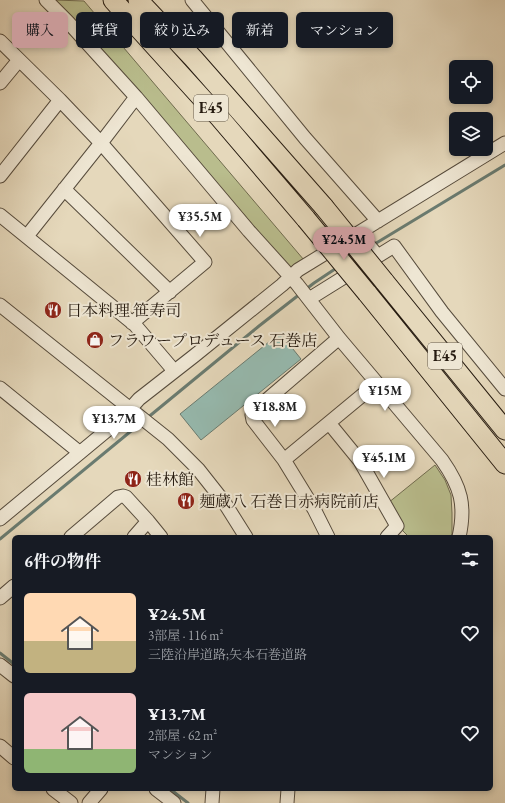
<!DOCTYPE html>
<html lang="ja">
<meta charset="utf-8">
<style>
body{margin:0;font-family:"EB Garamond","Noto Serif JP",serif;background:#242831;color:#f1f3f6;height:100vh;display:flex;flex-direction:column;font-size:15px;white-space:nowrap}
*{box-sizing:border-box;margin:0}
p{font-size:13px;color:#9ea1a6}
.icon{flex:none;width:22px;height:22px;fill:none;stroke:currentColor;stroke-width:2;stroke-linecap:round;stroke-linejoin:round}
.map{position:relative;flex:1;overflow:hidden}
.details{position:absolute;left:12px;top:535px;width:481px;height:256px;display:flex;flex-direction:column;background:#171b24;border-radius:6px;box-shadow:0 2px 6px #0003}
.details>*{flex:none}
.guide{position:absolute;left:12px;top:12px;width:481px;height:36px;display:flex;gap:8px}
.tools{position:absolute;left:449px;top:60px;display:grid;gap:8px}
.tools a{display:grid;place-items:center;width:44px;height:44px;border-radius:6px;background:#171b24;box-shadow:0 2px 6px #0003;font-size:20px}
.price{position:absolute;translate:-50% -34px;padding:0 9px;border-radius:14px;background:#fff;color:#222;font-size:13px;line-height:26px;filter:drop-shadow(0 1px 2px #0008)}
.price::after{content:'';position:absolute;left:50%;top:24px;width:12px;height:9px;margin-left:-6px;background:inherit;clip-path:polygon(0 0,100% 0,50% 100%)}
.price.on{background:#c59692;color:#111}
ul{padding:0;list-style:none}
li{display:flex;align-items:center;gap:12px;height:100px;padding:0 12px}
li span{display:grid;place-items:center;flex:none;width:112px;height:80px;border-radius:6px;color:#555}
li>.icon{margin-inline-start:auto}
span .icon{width:48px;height:48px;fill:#fffc;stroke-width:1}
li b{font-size:17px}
h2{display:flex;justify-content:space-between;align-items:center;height:48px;padding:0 12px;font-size:17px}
.pill{padding:0 14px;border-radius:6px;background:#171b24;box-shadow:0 2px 6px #0003;font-size:14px;line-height:36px}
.pill.on{background:#c59692;color:#111}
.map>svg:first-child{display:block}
.green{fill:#b9bd8d;stroke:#706c4f}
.water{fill:#96baaf;stroke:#6a7b70}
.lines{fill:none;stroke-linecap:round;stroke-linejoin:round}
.stream{stroke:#6a7b70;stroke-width:3}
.minor-casing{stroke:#564b3c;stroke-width:15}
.highway-casing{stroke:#271c11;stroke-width:21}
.minor{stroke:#eee6d3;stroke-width:13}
.highway{stroke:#e5d8bb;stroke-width:19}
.highway-bridge-casing{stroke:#271c11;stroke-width:21;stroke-linecap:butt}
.highway-bridge{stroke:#e5d8bb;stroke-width:19}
.labels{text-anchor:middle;stroke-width:4;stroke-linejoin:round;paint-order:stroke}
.shield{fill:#eee6d3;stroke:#63594b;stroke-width:1}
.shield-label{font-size:15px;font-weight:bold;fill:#271c11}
.poi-label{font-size:16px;fill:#271c11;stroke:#eee6d3;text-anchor:start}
</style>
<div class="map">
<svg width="505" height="803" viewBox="0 0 505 803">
<rect width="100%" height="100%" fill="#e5d8bb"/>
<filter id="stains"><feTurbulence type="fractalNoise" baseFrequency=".005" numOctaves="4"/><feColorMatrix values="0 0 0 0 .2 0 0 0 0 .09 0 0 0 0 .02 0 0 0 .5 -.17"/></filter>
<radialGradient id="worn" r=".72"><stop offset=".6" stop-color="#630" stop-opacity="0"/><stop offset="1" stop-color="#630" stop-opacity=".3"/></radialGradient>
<path class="green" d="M 54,0 L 84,1 L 304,260 L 293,268 L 288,266 L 146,100 Z
M 435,465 L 445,480 L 451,495 L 452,513 L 452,534 L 450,537 L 409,537 L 403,531 L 388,503 Z"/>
<path class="water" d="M 280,333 L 301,359 L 201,440 L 180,414 Z"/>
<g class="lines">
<path class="stream" d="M 373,245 L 505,165
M 305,290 L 314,283 L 338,267
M 146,419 L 259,326 L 300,294
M 0,539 L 142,422
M 0,653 L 14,664
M 170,789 L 188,803"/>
<defs>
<path id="minor" d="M 46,0 L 68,22 L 136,97 L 249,231 L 297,284 L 339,338 L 442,460 C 461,487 466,505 459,537
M 192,0 L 305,138 L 378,221
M 0,41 L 60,100 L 101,143 L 205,262 L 132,323
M 0,83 L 19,60
M 0,176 L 60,100
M 64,189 L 170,292
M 0,215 L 135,325 L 170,366 L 173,371
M 358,233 L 377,255
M 27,236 L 101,143 L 136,97
M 309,299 L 394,246 L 442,312 L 505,389
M 0,305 L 168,439 L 198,469 L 224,502 L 246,537
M 0,388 L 79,452
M 329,423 L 360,461 L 397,526 L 387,537
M 284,460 L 377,383
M 0,519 L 123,417 L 139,399 L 194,356 L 282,285 L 298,270 L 505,143
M 71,537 L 118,497 L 123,496 L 126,497 L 148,521 L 161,537
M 134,537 L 148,521
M 328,537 L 314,509 L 284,460 L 253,420 L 252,415 L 254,411 L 339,338
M 0,598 L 14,586
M 0,665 L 14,676
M 0,746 L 14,758
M 53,789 L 71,803
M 156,789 L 174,803
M 89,803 L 101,789
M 212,803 L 213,789
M 287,803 L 288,789"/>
<path id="highway" d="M 113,0 L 219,117 L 306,219
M 138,0 L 193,58 L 324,207
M 384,281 L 505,430
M 367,293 L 505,464"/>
</defs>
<use href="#minor" class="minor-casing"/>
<use href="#highway" class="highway-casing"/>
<use href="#minor" class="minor"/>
<use href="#highway" class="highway"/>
<defs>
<path id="highway-bridge" d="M 324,207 L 384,281
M 306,219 L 367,293"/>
</defs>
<use href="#highway-bridge" class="highway-bridge-casing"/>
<use href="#highway-bridge" class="highway-bridge"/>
</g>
<defs>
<symbol id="restaurant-disc" viewBox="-11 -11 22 22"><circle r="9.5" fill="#8f2418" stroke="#eee6d3"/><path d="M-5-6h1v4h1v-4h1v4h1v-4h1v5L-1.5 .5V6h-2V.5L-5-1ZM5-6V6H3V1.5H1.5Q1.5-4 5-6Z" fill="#fff"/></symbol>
<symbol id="shop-disc" viewBox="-11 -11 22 22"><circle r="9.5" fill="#8f2418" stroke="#eee6d3"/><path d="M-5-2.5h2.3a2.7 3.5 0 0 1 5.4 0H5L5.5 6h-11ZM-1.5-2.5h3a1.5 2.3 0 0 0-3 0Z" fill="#fff"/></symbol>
</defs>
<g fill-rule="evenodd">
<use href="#restaurant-disc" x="43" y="300" width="20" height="20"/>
<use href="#shop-disc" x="85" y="330" width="20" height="20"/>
<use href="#restaurant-disc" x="123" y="469" width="20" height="20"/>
<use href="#restaurant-disc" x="176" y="491" width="20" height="20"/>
</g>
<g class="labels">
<g class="shield">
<rect x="194" y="95" width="34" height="26" rx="3"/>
<rect x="428" y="343" width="34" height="26" rx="3"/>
</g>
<g class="shield-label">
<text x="211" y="113">E45</text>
<text x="445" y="361">E45</text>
</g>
<g class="poi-label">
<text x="66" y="316">日本料理 笹寿司</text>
<text x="108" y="346">フラワープロデュース 石巻店</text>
<text x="146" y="485">桂林館</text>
<text x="199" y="507">麺蔵八 石巻日赤病院前店</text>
</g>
</g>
<rect width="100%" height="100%" filter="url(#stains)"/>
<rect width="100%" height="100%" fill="url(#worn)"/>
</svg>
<div class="tools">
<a><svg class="icon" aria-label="locate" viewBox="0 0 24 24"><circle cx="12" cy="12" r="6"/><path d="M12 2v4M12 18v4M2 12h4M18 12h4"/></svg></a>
<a><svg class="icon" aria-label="layers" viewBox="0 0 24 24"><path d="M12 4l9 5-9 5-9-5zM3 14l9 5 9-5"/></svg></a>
</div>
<b class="price" style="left:200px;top:238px">¥35.5M</b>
<b class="price on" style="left:344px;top:261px">¥24.5M</b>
<b class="price" style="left:385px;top:412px">¥15M</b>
<b class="price" style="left:275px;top:428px">¥18.8M</b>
<b class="price" style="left:114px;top:440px">¥13.7M</b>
<b class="price" style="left:384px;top:479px">¥45.1M</b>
<div class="guide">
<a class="pill on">購入</a>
<a class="pill">賃貸</a>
<a class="pill">絞り込み</a>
<a class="pill">新着</a>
<a class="pill">マンション</a>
</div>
<section class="details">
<h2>6件の物件<svg class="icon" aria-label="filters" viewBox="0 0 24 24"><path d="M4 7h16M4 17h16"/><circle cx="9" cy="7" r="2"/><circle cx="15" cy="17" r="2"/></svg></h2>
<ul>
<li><span style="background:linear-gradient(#ffd9b3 60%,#c2b280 0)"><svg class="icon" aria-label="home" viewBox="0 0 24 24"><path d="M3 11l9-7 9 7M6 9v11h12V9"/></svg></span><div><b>¥24.5M</b><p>3部屋 · 116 m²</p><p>三陸沿岸道路;矢本石巻道路</p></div><svg class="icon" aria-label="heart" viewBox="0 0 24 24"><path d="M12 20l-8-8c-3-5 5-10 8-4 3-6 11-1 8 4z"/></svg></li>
<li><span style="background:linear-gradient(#f6c9c9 70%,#8fb573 0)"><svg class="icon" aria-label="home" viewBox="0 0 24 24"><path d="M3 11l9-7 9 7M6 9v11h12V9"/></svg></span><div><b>¥13.7M</b><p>2部屋 · 62 m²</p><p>マンション</p></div><svg class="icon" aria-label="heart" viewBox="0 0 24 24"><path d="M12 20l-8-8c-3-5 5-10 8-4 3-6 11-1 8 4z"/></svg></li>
</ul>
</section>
</div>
